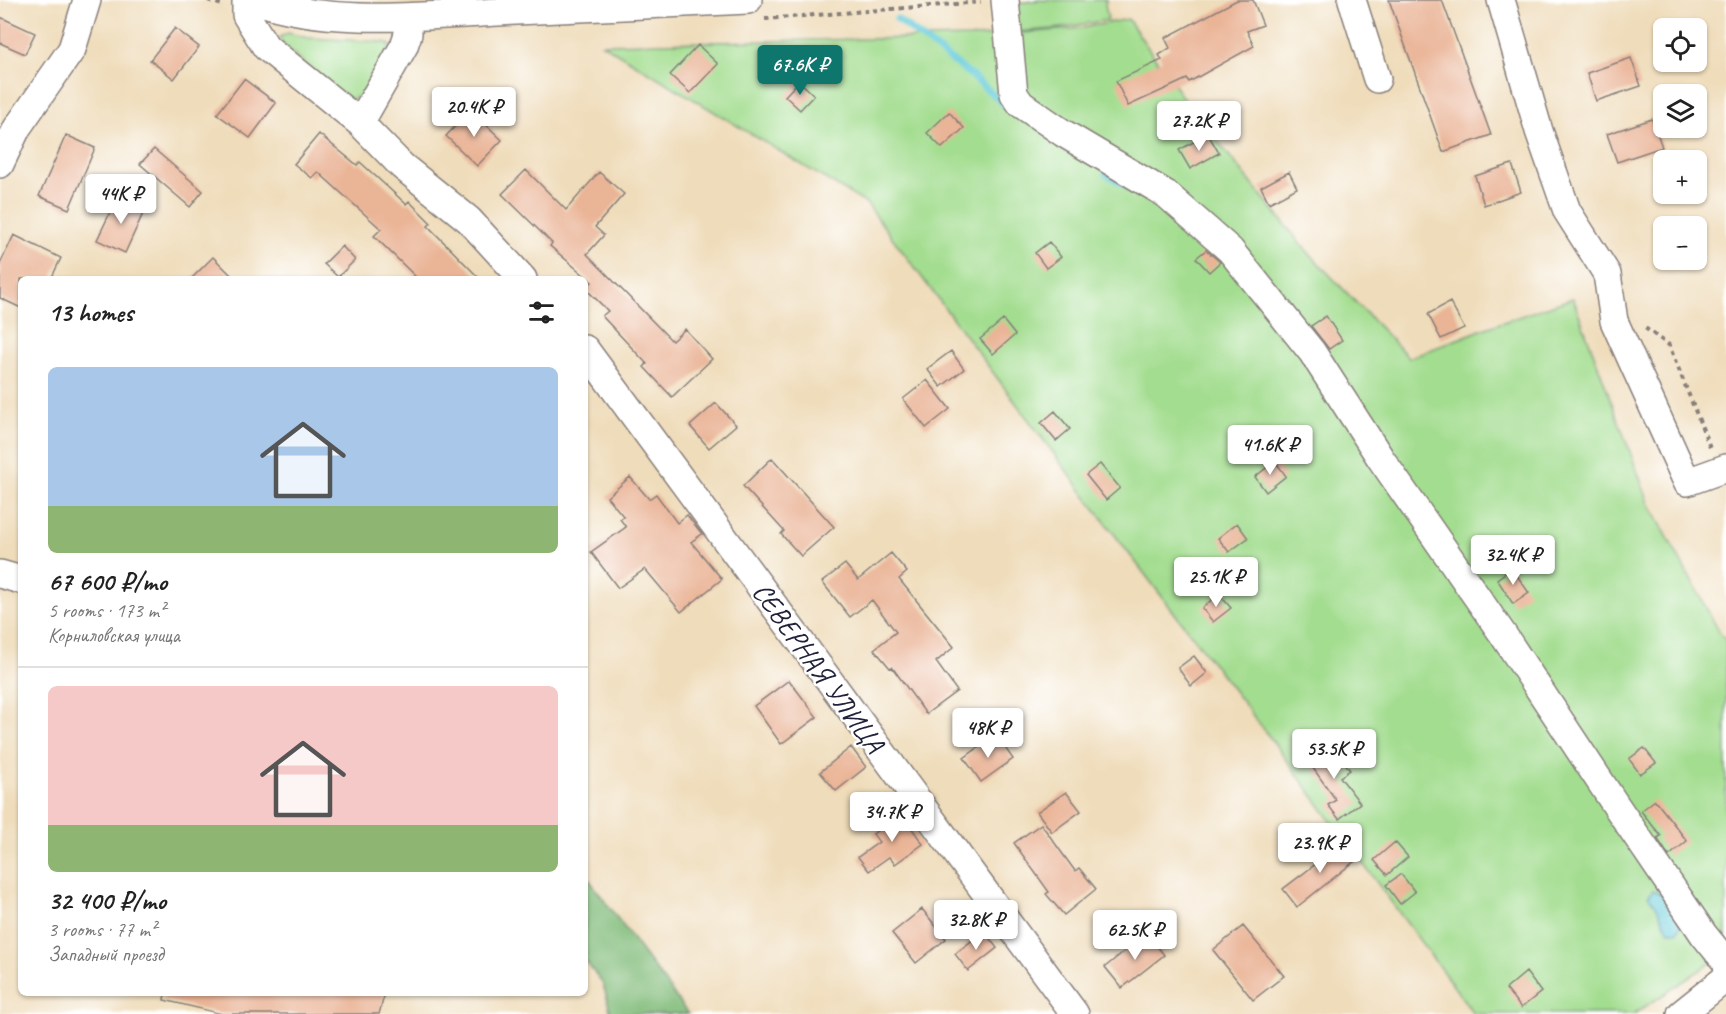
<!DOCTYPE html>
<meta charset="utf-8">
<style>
body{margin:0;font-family:Caveat,sans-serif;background:#f6f6f6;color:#222;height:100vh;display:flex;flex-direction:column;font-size:22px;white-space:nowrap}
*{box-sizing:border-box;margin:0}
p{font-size:20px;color:#767676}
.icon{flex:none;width:33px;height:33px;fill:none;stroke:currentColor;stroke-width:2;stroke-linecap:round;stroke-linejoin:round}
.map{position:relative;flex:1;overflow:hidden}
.side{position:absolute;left:18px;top:276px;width:570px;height:720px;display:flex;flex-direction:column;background:#fff;border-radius:9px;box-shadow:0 2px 4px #0004}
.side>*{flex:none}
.buttons{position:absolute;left:1653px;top:18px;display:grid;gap:12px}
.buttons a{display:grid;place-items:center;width:54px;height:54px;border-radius:9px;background:#fff;box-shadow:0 2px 4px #0004;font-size:30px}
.price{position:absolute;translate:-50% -51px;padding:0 14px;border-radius:6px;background:#fff;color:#222;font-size:20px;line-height:39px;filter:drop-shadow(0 2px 3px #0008)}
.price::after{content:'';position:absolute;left:50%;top:36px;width:18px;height:14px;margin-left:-9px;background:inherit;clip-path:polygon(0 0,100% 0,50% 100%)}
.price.current{background:#0f766e;color:#fff}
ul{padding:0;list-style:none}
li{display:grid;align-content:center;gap:12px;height:318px;padding:0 30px}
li+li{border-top:2px solid #e0e0e0}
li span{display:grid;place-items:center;height:186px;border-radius:9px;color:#555}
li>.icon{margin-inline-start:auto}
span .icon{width:108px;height:108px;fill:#fffc;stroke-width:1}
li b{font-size:26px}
h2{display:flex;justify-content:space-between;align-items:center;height:72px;padding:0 30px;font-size:26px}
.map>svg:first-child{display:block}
.green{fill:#a3dd8f;stroke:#628065;stroke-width:1.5}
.forest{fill:#82bc7a;stroke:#526f5a;stroke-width:1.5}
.water{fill:#5ec9d8;stroke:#40768a;stroke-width:1.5}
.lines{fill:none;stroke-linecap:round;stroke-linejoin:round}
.stream{stroke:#5ec9d8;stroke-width:7}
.building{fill:#eab496}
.minor-casing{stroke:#887f7a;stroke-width:30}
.path{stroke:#887f7a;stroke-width:4;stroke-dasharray:4.5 4.5;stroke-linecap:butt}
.minor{stroke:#fff;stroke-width:27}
.labels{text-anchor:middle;stroke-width:5;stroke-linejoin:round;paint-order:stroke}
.street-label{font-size:28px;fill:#22223b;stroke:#fff}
</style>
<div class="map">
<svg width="1726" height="1014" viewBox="0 0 1726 1014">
<rect width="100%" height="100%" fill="#fff"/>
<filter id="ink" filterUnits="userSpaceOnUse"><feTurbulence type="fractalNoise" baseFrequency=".0167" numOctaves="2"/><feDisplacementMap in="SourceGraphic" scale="12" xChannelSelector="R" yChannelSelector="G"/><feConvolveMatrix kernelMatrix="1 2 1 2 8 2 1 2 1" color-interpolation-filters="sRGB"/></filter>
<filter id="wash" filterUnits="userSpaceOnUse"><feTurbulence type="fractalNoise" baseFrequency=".008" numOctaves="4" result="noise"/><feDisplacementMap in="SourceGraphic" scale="24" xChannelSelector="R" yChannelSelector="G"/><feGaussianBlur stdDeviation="1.35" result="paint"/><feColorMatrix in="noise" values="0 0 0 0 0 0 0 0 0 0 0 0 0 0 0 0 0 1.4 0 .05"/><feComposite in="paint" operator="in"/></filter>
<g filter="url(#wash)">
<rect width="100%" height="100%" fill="#efdcba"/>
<path class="green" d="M 1039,0 L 1107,0 L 1105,4 L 1108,20 L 1055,29 L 1015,32 L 1015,7 L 1019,3 Z
M 1128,19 L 1185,101 L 1304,248 L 1409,358 L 1486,328 L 1573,298 L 1649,503 L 1721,635 L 1726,639 L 1726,953 L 1634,1014 L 1474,1014 L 1271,739 L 1108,526 L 867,204 L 602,44 L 974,37 L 1082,28 Z
M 288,33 L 308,38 L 384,42 L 391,45 L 361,96 L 352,99 L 342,98 L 282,43 L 280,37 Z"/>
<path class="forest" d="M 585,874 L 688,1014 L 611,1014 L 603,984 L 585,960 Z"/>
<path class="water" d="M 1653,890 C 1667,894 1679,913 1680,927 L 1677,932 L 1668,930 L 1656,906 L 1648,896 Z"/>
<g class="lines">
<path class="stream" d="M 897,19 L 972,76 L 1010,109
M 1106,174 L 1135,191"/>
</g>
<g id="blocks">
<path class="building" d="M 1237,0 L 1253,0 L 1263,25 L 1247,31 L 1254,46 L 1189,82 L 1187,79 L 1128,106 L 1116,81 L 1162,60 L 1159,55 L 1170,48 L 1165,38 Z
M 1389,0 L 1442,0 L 1491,135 L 1443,152 Z
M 0,17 L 35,33 L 25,54 L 0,43 Z
M 175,28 L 199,47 L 174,79 L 150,60 Z
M 698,45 L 718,64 L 690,93 L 670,75 Z
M 1631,58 L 1641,86 L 1596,101 L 1587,73 Z
M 244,79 L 276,103 L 250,138 L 217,114 Z
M 799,81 L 814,95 L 800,110 L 785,96 Z
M 471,110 L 502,140 L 477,166 L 446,136 Z
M 949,112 L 964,128 L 942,148 L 927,133 Z
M 1652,119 L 1662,147 L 1617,162 L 1607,134 Z
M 319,134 L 357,165 L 360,162 L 406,204 L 409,201 L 431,223 L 428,226 L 480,279 L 418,279 L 374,236 L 381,229 L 318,172 L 312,178 L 294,164 Z
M 1208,134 L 1219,153 L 1190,169 L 1179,150 Z
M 66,135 L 95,148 L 69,209 L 39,196 Z
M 154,149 L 203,191 L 190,207 L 140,164 Z
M 1512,164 L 1521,192 L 1484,205 L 1475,176 Z
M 526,170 L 566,210 L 599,172 L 624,194 L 595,227 L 604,235 L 587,254 L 672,341 L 685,329 L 712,359 L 672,397 L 644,367 L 647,364 L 602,316 L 608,311 L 585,288 L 592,282 L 550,246 L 552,243 L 502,194 Z
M 1289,172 L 1297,188 L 1269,203 L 1261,187 Z
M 118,196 L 145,209 L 125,253 L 97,240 Z
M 14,235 L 61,258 L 51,279 L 21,279 L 21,308 L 0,298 L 0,264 Z
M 1049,242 L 1061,257 L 1046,268 L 1035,253 Z
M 342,246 L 355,260 L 338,277 L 324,264 Z
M 1206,250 L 1220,262 L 1209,272 L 1196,258 Z
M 213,257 L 235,279 L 191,279 Z
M 1450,302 L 1464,328 L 1441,339 L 1428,314 Z
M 1326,316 L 1342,340 L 1329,349 L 1311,326 Z
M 1003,320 L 1015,335 L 993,354 L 980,339 Z
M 951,351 L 964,369 L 941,387 L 927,369 Z
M 927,380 L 950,409 L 926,428 L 903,399 Z
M 716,403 L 736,425 L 709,448 L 690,426 Z
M 1055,411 L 1070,429 L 1056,441 L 1041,423 Z
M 772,458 L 834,527 L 801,556 L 781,534 L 784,531 L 743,486 Z
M 1275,461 L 1286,476 L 1266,492 L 1255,477 Z
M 1100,464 L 1120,488 L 1106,500 L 1086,475 Z
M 630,477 L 649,499 L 656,494 L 677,523 L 687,515 L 702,534 L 691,542 L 722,579 L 681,612 L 645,569 L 618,588 L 591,552 L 626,527 L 620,519 L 624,517 L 607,497 Z
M 1237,523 L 1248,538 L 1229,552 L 1218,538 Z
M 891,553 L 907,572 L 899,579 L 954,647 L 936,662 L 957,691 L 926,714 L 892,667 L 890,668 L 874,649 L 896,632 L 872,600 L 850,617 L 822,582 L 845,564 L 858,580 Z
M 1512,568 L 1529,593 L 1513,604 L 1497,579 Z
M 1219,594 L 1231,608 L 1213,622 L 1202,608 Z
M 1194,656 L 1207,673 L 1191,686 L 1178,668 Z
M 789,680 L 817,717 L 781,744 L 754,706 Z
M 996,735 L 1013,759 L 981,782 L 964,758 Z
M 851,747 L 866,767 L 836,791 L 820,772 Z
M 1318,748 L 1324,757 L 1335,749 L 1350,770 L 1340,777 L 1360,803 L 1339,819 L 1328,805 L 1336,800 L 1305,757 Z
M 1644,748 L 1656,763 L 1640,774 L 1629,759 Z
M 1066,792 L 1081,811 L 1052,832 L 1037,812 Z
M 1655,800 L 1687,841 L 1669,856 L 1657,838 L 1661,836 L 1641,811 Z
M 901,813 L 923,844 L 895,864 L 889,857 L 869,871 L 858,857 L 879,842 L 873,834 Z
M 1041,824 L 1075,871 L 1079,868 L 1096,889 L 1064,915 L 1046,894 L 1049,892 L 1014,843 Z
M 1342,841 L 1356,860 L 1297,907 L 1283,889 L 1317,863 L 1315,860 Z
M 1395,842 L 1408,857 L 1387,875 L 1374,860 Z
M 1401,874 L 1415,892 L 1400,904 L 1386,885 Z
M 922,909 L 946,939 L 916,963 L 892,933 Z
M 1243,926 L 1284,976 L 1253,1000 L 1213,950 Z
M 984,931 L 997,948 L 968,971 L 955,954 Z
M 1147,933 L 1164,955 L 1122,988 L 1105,967 Z
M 1526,972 L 1541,992 L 1521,1008 L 1506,989 Z
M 165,993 L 385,993 L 379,1014 L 222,1014 L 164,1000 Z"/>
</g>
</g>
<g filter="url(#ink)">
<use href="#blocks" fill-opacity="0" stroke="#887f7a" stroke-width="1.5"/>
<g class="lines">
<defs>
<path id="minor" d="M 246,0 L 246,15 L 266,47 L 360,123 L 402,166 L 469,220 L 523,279
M 255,0 C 328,26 421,16 498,12 C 581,8 665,4 748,0
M 1005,0 L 1014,94 L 1021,104 L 1063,133 L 1166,194 L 1230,250 L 1312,352 L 1381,459 L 1504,636 L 1615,804 L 1704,935 L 1726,962
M 1352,0 L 1377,79
M 1501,0 L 1539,131 L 1567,211 L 1607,274 L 1614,321 L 1687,482 L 1726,468
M 360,123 L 404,46 L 408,34 L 408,17
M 0,164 L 17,128 L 72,49 L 87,0
M 585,349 L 1075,1014
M 0,574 L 21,580
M 1681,1014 L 1726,978"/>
</defs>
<use href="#minor" class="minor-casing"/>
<path class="path" d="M 208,0 L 222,5
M 765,19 L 981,2
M 1645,328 L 1669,345 L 1711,450"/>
<use href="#minor" class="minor"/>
</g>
</g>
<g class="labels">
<g class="street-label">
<text transform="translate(819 667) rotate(54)" y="10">СЕВЕРНАЯ УЛИЦА</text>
</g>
</g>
</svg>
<div class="buttons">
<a><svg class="icon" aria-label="locate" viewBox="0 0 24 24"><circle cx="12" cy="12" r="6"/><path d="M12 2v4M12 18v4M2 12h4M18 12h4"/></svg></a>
<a><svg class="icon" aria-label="layers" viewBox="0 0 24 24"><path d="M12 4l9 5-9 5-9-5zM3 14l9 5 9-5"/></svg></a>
<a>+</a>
<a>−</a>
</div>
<b class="price current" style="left:800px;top:96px">67.6K ₽</b>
<b class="price" style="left:474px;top:138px">20.4K ₽</b>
<b class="price" style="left:1199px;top:152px">27.2K ₽</b>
<b class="price" style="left:121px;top:225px">44K ₽</b>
<b class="price" style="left:1270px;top:476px">41.6K ₽</b>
<b class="price" style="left:1513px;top:586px">32.4K ₽</b>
<b class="price" style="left:1216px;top:608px">25.1K ₽</b>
<b class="price" style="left:988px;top:759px">48K ₽</b>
<b class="price" style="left:1334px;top:780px">53.5K ₽</b>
<b class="price" style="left:892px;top:843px">34.7K ₽</b>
<b class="price" style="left:1320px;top:874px">23.9K ₽</b>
<b class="price" style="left:976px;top:951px">32.8K ₽</b>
<b class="price" style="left:1135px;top:961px">62.5K ₽</b>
<section class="side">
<h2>13 homes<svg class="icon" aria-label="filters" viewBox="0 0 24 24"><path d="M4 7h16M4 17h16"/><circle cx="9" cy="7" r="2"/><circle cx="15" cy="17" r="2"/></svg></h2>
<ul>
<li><span style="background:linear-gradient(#a9c7e8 75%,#8fb573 0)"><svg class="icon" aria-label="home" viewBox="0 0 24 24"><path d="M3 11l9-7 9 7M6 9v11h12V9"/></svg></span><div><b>67 600 ₽/mo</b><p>5 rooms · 173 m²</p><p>Корниловская улица</p></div></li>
<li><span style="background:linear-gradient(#f6c9c9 75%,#8fb573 0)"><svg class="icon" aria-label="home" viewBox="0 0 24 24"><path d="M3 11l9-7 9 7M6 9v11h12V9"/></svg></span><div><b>32 400 ₽/mo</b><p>3 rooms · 77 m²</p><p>Западный проезд</p></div></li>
</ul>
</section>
</div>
